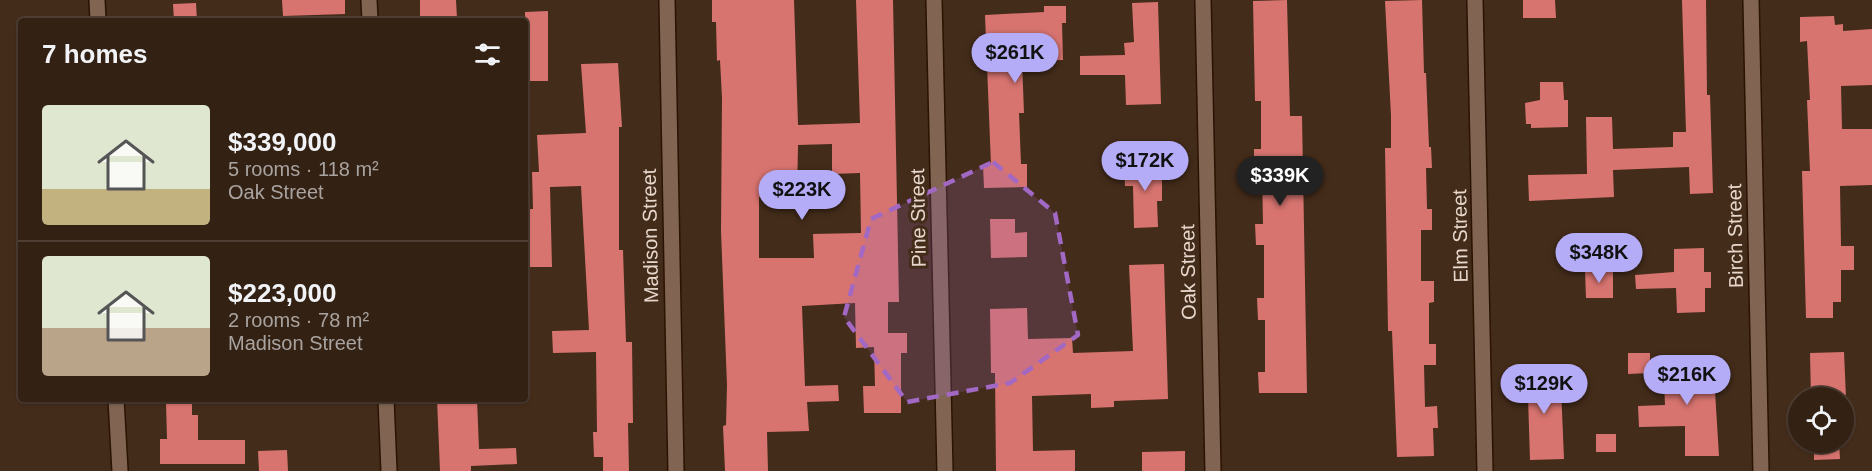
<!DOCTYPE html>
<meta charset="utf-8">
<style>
body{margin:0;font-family:Arial,sans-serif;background:#3b291d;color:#f1f3f6;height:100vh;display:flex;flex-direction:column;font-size:22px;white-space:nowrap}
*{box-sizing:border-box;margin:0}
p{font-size:20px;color:#a9a3a0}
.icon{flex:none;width:33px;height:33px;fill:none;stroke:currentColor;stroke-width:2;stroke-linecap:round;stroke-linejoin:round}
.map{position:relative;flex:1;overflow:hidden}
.drawer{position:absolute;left:18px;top:18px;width:510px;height:384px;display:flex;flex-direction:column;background:#332114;border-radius:6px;box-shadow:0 2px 4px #0004,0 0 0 2px #4e3e34}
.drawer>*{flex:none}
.controls{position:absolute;left:1788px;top:387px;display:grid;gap:12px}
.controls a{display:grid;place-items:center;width:66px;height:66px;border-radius:50%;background:#332114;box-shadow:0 2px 4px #0004,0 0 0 2px #4e3e34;font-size:30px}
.price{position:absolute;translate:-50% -51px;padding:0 14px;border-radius:21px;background:#b5acf8;color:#111;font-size:20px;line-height:39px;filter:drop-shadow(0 2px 3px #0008)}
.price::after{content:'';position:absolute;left:50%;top:36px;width:18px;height:14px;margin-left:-9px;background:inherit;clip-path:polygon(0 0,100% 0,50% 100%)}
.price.active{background:#222;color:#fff}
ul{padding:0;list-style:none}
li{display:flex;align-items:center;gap:18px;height:150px;padding:0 24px}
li+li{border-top:2px solid #4e3e34}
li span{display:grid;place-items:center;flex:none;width:168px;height:120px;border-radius:6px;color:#555}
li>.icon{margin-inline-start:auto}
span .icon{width:72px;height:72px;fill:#fffc;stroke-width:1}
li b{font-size:26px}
h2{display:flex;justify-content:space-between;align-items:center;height:72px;padding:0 24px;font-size:26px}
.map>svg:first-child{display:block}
.building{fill:#d87470;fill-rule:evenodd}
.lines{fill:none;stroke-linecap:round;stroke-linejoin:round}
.minor-casing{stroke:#2a1303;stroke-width:18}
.minor{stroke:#816552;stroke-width:15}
.marked{fill:#a168c4;fill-opacity:0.2;stroke:#a168c4;stroke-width:4.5;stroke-dasharray:12 8;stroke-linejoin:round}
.labels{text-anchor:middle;stroke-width:6;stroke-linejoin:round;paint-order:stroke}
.street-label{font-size:20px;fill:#e7d7cc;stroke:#442c1a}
</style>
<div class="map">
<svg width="1872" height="471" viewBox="0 0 1872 471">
<rect width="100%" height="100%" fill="#442c1a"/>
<path class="building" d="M 282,0 L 345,0 L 345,14 L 283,16 Z
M 420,0 L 456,0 L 457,19 L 420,20 Z
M 712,0 L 794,0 L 798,125 L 860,123 L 856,0 L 893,0 L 899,302 L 888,302 L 888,333 L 907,333 L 907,353 L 901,353 L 901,413 L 864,413 L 863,386 L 875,386 L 874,347 L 856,348 L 855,303 L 802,306 L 805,386 L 838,385 L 839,401 L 807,402 L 809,431 L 767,432 L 768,471 L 725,471 L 723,426 L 726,425 L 727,385 L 721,231 L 722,98 L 720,60 L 717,61 L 716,22 L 712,22 ZM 832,144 L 832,174 L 860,173 L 861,233 L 813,234 L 814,258 L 759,258 L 759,197 L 797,196 L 798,145 Z
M 1287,0 L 1290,116 L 1302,116 L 1307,393 L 1259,393 L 1258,372 L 1265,372 L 1265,320 L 1258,320 L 1257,298 L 1264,298 L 1264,245 L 1256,245 L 1255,224 L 1263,224 L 1262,171 L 1254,171 L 1254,149 L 1261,149 L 1261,101 L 1255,101 L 1253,1 Z
M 1422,0 L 1424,73 L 1426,73 L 1429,147 L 1431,147 L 1432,168 L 1426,168 L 1427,209 L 1432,209 L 1432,230 L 1421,230 L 1421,281 L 1434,281 L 1434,302 L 1429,303 L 1429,344 L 1436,344 L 1436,365 L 1424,365 L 1425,407 L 1437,406 L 1438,428 L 1433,428 L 1434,456 L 1397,457 L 1392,331 L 1388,331 L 1385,148 L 1391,148 L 1391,116 L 1385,1 Z
M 1523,0 L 1555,0 L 1556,18 L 1523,18 Z
M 1682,0 L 1706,0 L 1707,95 L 1710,95 L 1713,193 L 1690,194 L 1689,167 L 1613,170 L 1614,197 L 1529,201 L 1528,175 L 1587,174 L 1586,117 L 1612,117 L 1613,149 L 1673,147 L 1673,132 L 1686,132 Z
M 1158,2 L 1161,104 L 1126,105 L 1125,75 L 1080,75 L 1080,56 L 1125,55 L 1124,43 L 1134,42 L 1132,3 Z
M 196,3 L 197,21 L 174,21 L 173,4 Z
M 1044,6 L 1066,6 L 1066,23 L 1062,23 L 1063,60 L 1022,61 L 1024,113 L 1019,113 L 1021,164 L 1027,164 L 1027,187 L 984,188 L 983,165 L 991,165 L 985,15 L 1044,12 Z
M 548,11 L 548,81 L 525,81 L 525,12 Z
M 1834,16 L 1835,25 L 1843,24 L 1843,31 L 1872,29 L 1872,85 L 1841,86 L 1842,129 L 1872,129 L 1872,185 L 1840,186 L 1841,246 L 1854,246 L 1854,270 L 1841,270 L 1841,302 L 1833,302 L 1833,318 L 1806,318 L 1802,171 L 1810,171 L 1807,100 L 1810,100 L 1807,41 L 1800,42 L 1800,17 Z
M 618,63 L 622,127 L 619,127 L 619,250 L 623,250 L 626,342 L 632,342 L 633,423 L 628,423 L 629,471 L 603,471 L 603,457 L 594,457 L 593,432 L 597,432 L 596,352 L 553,353 L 552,331 L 589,330 L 581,186 L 550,187 L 552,267 L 528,267 L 528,209 L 533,209 L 532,172 L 539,172 L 537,135 L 586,133 L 581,64 Z
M 1540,82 L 1563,82 L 1564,100 L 1568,100 L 1568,127 L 1531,128 L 1531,124 L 1526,124 L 1525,103 L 1540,100 Z
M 1162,163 L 1162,201 L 1157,201 L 1158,227 L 1134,228 L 1133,186 L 1125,186 L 1124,164 Z
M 990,219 L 1015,219 L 1015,233 L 1027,232 L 1027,257 L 991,258 Z
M 1704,248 L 1704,272 L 1711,272 L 1711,288 L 1705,288 L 1705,312 L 1677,313 L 1676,288 L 1636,289 L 1635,275 L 1674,272 L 1674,249 Z
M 1164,264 L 1168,399 L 1114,401 L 1114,407 L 1091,408 L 1091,394 L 1032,396 L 1033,451 L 1075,450 L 1075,471 L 996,471 L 995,373 L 991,373 L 990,309 L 1027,308 L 1028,339 L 1072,338 L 1073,353 L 1133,351 L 1129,265 Z
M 1613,269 L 1613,298 L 1586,298 L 1585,270 Z
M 1844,352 L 1846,398 L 1811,398 L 1810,353 Z
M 1628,353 L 1650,353 L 1650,373 L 1628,374 Z
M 1709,358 L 1710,391 L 1715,391 L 1719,456 L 1685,456 L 1685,426 L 1639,427 L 1638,406 L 1665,405 L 1663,359 Z
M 1550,367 L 1551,389 L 1561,388 L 1564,459 L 1530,460 L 1528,397 L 1521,397 L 1521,381 L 1527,381 L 1527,368 Z
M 437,399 L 477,399 L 479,449 L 516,448 L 517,464 L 471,466 L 471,471 L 440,471 Z
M 166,402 L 192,402 L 192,415 L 198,415 L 198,440 L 245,440 L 245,464 L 160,464 L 160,439 L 167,439 Z
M 1596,434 L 1616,434 L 1616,452 L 1596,452 Z
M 1814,442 L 1839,442 L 1840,459 L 1814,460 Z
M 287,450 L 288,471 L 259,471 L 258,451 Z
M 1185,451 L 1185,471 L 1142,471 L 1142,452 Z"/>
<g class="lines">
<defs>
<path id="minor" d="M 97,0 L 98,21
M 369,0 L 370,21
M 667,0 L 676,471
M 934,0 L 945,471
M 1203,0 L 1213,471
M 1475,0 L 1485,471
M 1751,0 L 1761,471
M 116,399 L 120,471
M 386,399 L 389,471"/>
</defs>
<use href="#minor" class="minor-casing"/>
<use href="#minor" class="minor"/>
</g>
<path class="marked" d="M 993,162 L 1055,213 L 1078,335 L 1010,383 L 907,402 L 844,317 L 871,219 Z"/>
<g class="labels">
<g class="street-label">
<text transform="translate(918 218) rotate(-91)" y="7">Pine Street</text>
<text transform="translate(650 236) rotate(-91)" y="7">Madison Street</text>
<text transform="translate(1460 236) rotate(-91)" y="7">Elm Street</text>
<text transform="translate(1735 236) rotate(-91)" y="7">Birch Street</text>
<text transform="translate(1188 272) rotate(-91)" y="7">Oak Street</text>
</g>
</g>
</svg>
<div class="controls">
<a><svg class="icon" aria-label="locate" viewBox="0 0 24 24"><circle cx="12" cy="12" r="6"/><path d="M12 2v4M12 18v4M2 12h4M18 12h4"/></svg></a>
</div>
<b class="price" style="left:1015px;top:84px">$261K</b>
<b class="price" style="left:1145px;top:192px">$172K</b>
<b class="price active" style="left:1280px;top:207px">$339K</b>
<b class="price" style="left:802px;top:221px">$223K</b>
<b class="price" style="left:1599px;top:284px">$348K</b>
<b class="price" style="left:1687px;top:406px">$216K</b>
<b class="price" style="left:1544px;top:415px">$129K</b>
<section class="drawer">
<h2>7 homes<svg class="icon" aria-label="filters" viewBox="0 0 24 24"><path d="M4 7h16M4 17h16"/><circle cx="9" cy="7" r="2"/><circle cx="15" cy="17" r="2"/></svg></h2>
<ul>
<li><span style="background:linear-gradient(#dfe7d0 70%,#c2b280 0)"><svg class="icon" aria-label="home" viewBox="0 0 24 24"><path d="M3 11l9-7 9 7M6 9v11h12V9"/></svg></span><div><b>$339,000</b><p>5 rooms · 118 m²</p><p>Oak Street</p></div></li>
<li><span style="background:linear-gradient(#dfe7d0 60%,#b9a48a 0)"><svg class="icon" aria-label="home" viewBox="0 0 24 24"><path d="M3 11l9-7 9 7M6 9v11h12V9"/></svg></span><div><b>$223,000</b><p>2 rooms · 78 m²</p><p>Madison Street</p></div></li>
</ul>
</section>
</div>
